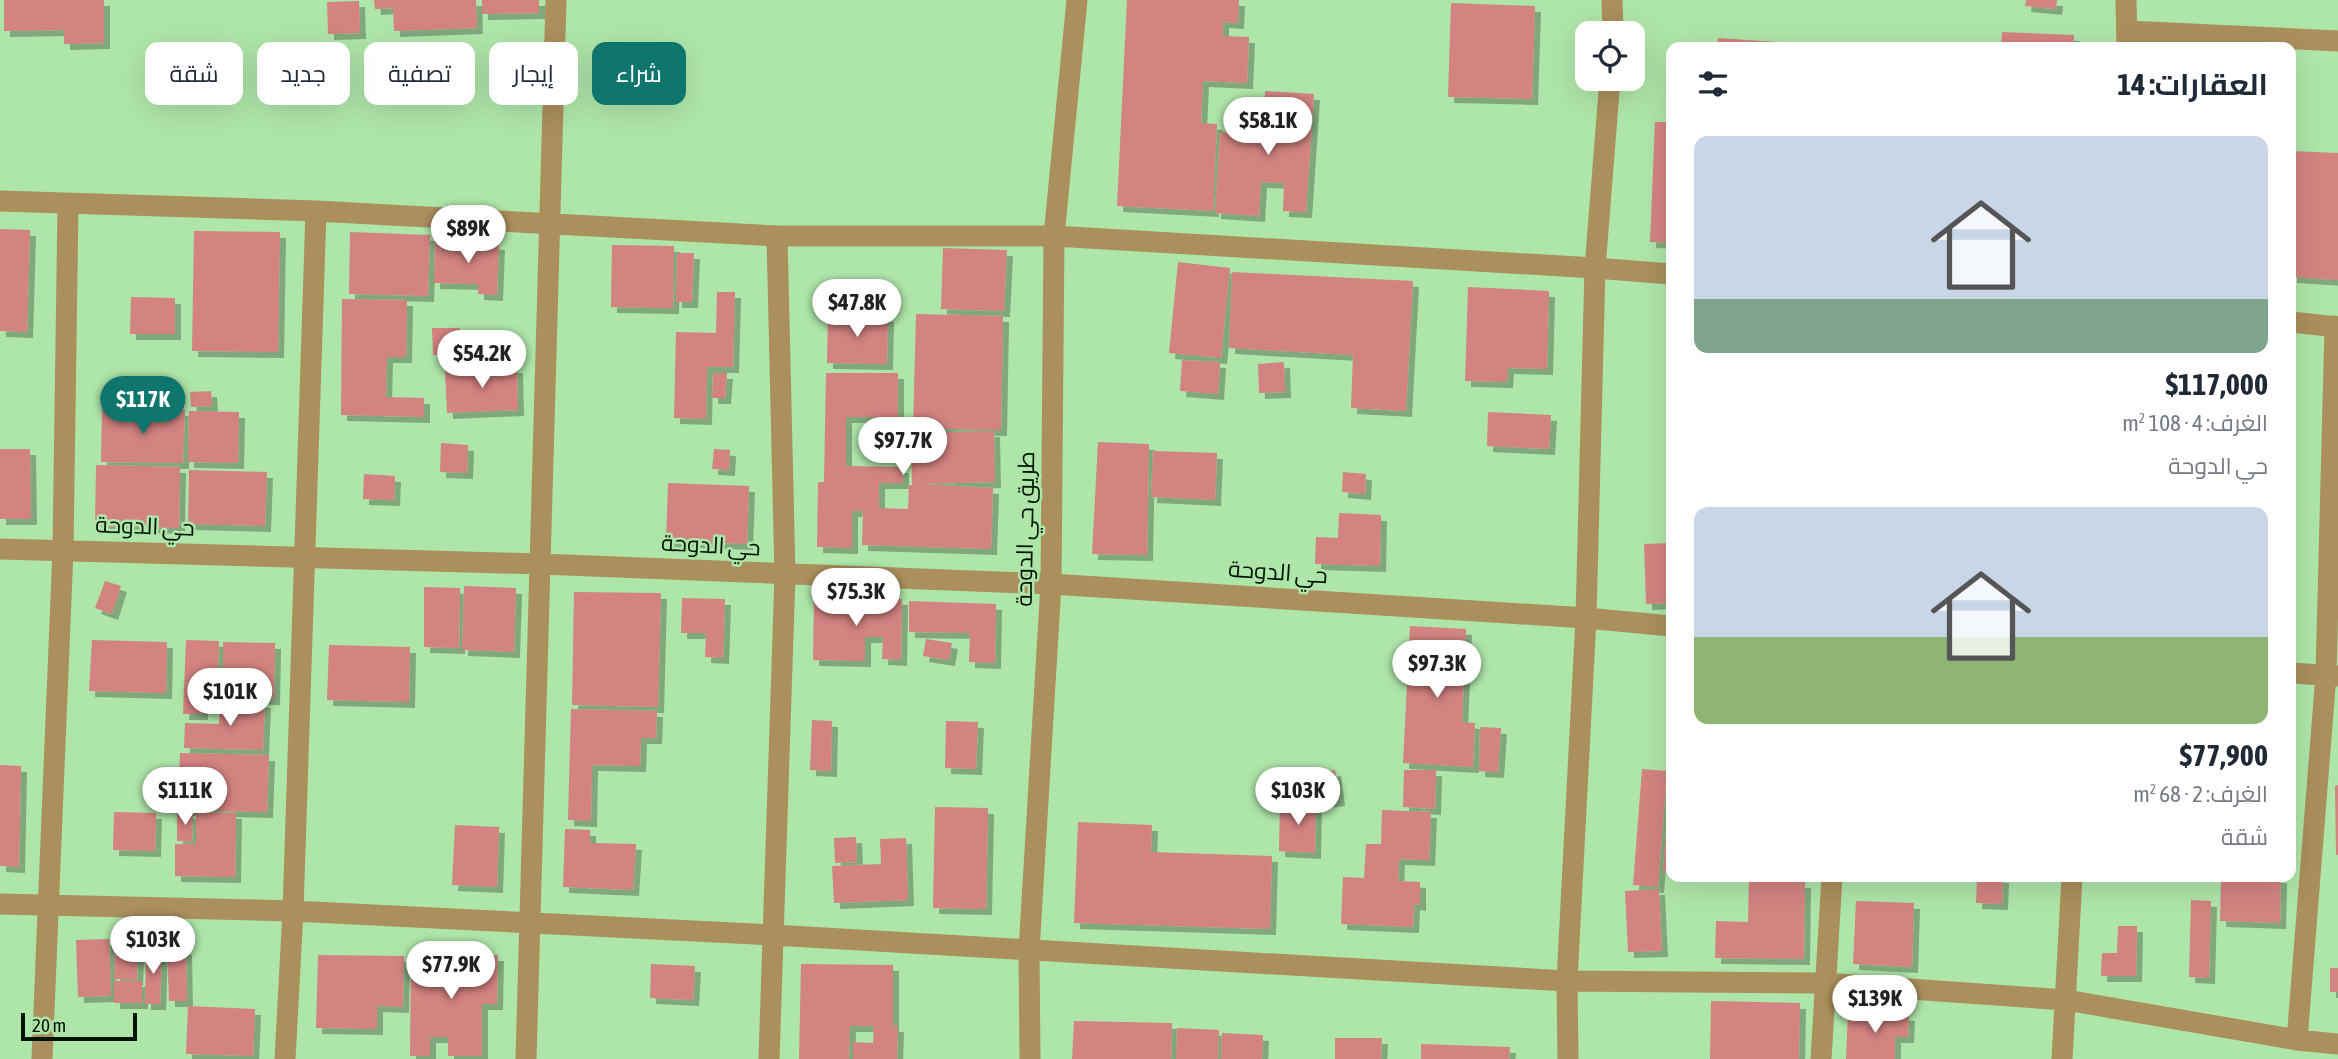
<!DOCTYPE html>
<html lang="ar">
<meta charset="utf-8">
<style>
body{margin:0;font-family:"Asap Condensed",Cairo,sans-serif;background:#f6f6f7;color:#1f2937;direction:rtl;height:100vh;display:flex;flex-direction:column;font-size:26px;white-space:nowrap}
*{box-sizing:border-box;margin:0}
p{font-size:23px;color:#747a83}
.icon{flex:none;width:38px;height:38px;fill:none;stroke:currentColor;stroke-width:2;stroke-linecap:round;stroke-linejoin:round}
.map{position:relative;flex:1;overflow:hidden;direction:ltr}
.details{position:absolute;left:1666px;top:42px;width:630px;height:840px;display:flex;flex-direction:column;background:#fff;border-radius:14px;box-shadow:0 7px 28px #0002;direction:rtl}
.details>*{flex:none}
.top-card{position:absolute;left:21px;top:42px;width:665px;height:63px;direction:rtl;display:flex;gap:14px}
.controls{position:absolute;left:1575px;top:21px;display:grid;gap:14px}
.controls a{display:grid;place-items:center;width:70px;height:70px;border-radius:14px;background:#fff;box-shadow:0 7px 28px #0002;font-size:35px}
.scale{position:absolute;left:21px;bottom:18px;width:116px;box-sizing:border-box;padding-left:7px;border:4px solid #011301;border-top:0;font-size:19px;line-height:24px;white-space:nowrap;color:#011301;-webkit-text-stroke:5px #aee5a9;paint-order:stroke}
.price{position:absolute;translate:-50% -60px;padding:0 16px;border-radius:24px;background:#fff;color:#222;font-size:23px;line-height:46px;filter:drop-shadow(0 2px 4px #0008)}
.price::after{content:'';position:absolute;left:50%;top:42px;width:21px;height:16px;margin-left:-10px;background:inherit;clip-path:polygon(0 0,100% 0,50% 100%)}
.price.on{background:#0f766e;color:#fff}
ul{padding:0;list-style:none}
li{display:grid;align-content:center;gap:14px;height:371px;padding:0 28px}
li span{display:grid;place-items:center;height:217px;border-radius:14px;color:#555}
li>.icon{margin-inline-start:auto}
span .icon{width:126px;height:126px;fill:#fffc;stroke-width:1}
li b{font-size:30px}
h2{display:flex;justify-content:space-between;align-items:center;height:84px;padding:0 28px;font-size:30px}
.chip{padding:0 24px;border-radius:14px;background:#fff;box-shadow:0 7px 28px #0002;font-size:24px;line-height:63px}
.chip.on{background:#0f766e;color:#fff}
.map>svg:first-child{display:block}
.building{fill:#d38380;filter:url(#shadow)}
.lines{fill:none;stroke-linecap:round;stroke-linejoin:round}
.minor{stroke:#ab8f5c;stroke-width:21}
.labels{text-anchor:middle;stroke-width:5;stroke-linejoin:round;paint-order:stroke}
.street-label{font-size:23px;fill:#011301;stroke:#aee5a9}
</style>
<div class="map">
<svg width="2338" height="1059" viewBox="0 0 2338 1059">
<defs>
<filter id="shadow"><feDropShadow dx="6" dy="6" stdDeviation="0" flood-color="#0004"/></filter>
</defs>
<rect width="100%" height="100%" fill="#aee5a9"/>
<path class="building" d="M 4,0 L 104,0 L 104,43 L 64,44 L 64,30 L 4,31 Z
M 374,0 L 476,0 L 477,28 L 394,31 L 393,8 L 375,9 Z
M 482,0 L 539,0 L 539,13 L 482,14 Z
M 1127,0 L 1239,0 L 1238,23 L 1223,22 L 1223,36 L 1249,37 L 1247,83 L 1203,81 L 1201,123 L 1217,124 L 1213,211 L 1117,206 Z
M 2026,0 L 2057,0 L 2056,9 L 2025,6 Z
M 359,1 L 360,33 L 328,34 L 327,2 Z
M 1451,3 L 1535,6 L 1532,99 L 1448,97 Z
M 2002,32 L 2074,35 L 2074,47 L 2001,47 Z
M 1718,38 L 1780,42 L 1780,47 L 1717,47 Z
M 1265,91 L 1314,94 L 1306,212 L 1283,211 L 1284,183 L 1261,182 L 1259,216 L 1215,213 L 1220,132 L 1263,135 Z
M 1655,122 L 1671,122 L 1671,243 L 1650,242 Z
M 2291,151 L 2338,153 L 2338,280 L 2291,277 Z
M 0,229 L 30,230 L 27,332 L 0,331 Z
M 194,231 L 280,232 L 278,352 L 192,351 Z
M 350,232 L 430,235 L 428,296 L 349,294 Z
M 435,241 L 499,244 L 497,295 L 478,294 L 478,284 L 434,283 Z
M 612,245 L 674,246 L 673,308 L 611,307 Z
M 943,248 L 1007,250 L 1004,311 L 941,309 Z
M 677,253 L 694,253 L 692,302 L 676,302 Z
M 1178,262 L 1230,268 L 1221,358 L 1169,353 Z
M 1232,272 L 1413,281 L 1406,411 L 1351,408 L 1353,355 L 1229,348 Z
M 1468,287 L 1549,291 L 1547,369 L 1508,368 L 1507,382 L 1465,381 Z
M 717,292 L 735,292 L 733,367 L 707,367 L 706,419 L 674,418 L 676,332 L 716,333 Z
M 131,297 L 175,298 L 175,334 L 130,334 Z
M 342,299 L 407,300 L 406,357 L 387,357 L 386,397 L 424,398 L 424,417 L 341,415 Z
M 828,314 L 888,316 L 887,364 L 827,363 Z
M 916,314 L 1003,316 L 1001,430 L 913,428 Z
M 432,328 L 460,328 L 461,355 L 433,355 Z
M 1182,360 L 1220,362 L 1218,394 L 1180,391 Z
M 1284,362 L 1285,392 L 1259,393 L 1258,364 Z
M 517,367 L 518,410 L 447,413 L 445,371 Z
M 1668,368 L 1671,368 L 1671,425 L 1666,425 Z
M 713,373 L 727,373 L 725,398 L 712,398 Z
M 826,373 L 898,373 L 898,417 L 846,417 L 846,466 L 903,467 L 903,483 L 879,483 L 879,508 L 908,509 L 909,485 L 912,485 L 911,433 L 994,431 L 995,482 L 918,484 L 993,488 L 991,549 L 862,545 L 863,511 L 852,511 L 852,548 L 817,547 L 818,482 L 824,482 Z
M 211,391 L 212,406 L 191,407 L 190,392 Z
M 102,408 L 185,410 L 183,463 L 101,462 Z
M 189,411 L 239,412 L 238,463 L 188,462 Z
M 1488,412 L 1551,415 L 1549,449 L 1487,446 Z
M 1098,442 L 1149,444 L 1147,555 L 1092,554 Z
M 441,443 L 468,445 L 467,473 L 440,472 Z
M 0,449 L 30,449 L 31,519 L 0,519 Z
M 714,449 L 730,450 L 729,470 L 712,469 Z
M 1153,451 L 1217,453 L 1215,500 L 1151,497 Z
M 96,465 L 180,467 L 179,528 L 95,526 Z
M 189,470 L 267,472 L 265,526 L 188,524 Z
M 1343,472 L 1366,474 L 1365,494 L 1342,492 Z
M 364,474 L 395,476 L 394,500 L 363,499 Z
M 668,483 L 749,486 L 747,544 L 666,541 Z
M 1339,513 L 1381,515 L 1380,566 L 1315,564 L 1316,537 L 1338,538 Z
M 1671,543 L 1671,603 L 1646,604 L 1644,544 Z
M 105,581 L 121,586 L 112,614 L 95,608 Z
M 464,586 L 516,588 L 514,652 L 462,650 Z
M 424,587 L 460,588 L 459,648 L 424,647 Z
M 574,592 L 661,593 L 658,707 L 572,705 Z
M 814,597 L 902,599 L 901,660 L 882,659 L 883,637 L 865,637 L 865,661 L 813,660 Z
M 682,598 L 725,599 L 723,658 L 705,657 L 706,633 L 681,633 Z
M 909,601 L 996,604 L 995,663 L 969,662 L 970,633 L 909,632 Z
M 1410,626 L 1466,629 L 1462,722 L 1475,723 L 1473,767 L 1403,763 Z
M 926,639 L 952,643 L 949,660 L 923,656 Z
M 92,640 L 167,642 L 166,693 L 89,691 Z
M 186,640 L 219,641 L 217,695 L 202,694 L 202,714 L 183,714 Z
M 223,642 L 275,643 L 274,699 L 223,698 Z
M 329,645 L 410,647 L 409,702 L 327,700 Z
M 220,700 L 265,702 L 263,750 L 184,748 L 185,723 L 219,724 Z
M 571,709 L 657,711 L 656,738 L 641,738 L 640,766 L 592,765 L 591,821 L 568,820 Z
M 812,720 L 832,721 L 831,771 L 810,770 Z
M 946,721 L 978,722 L 976,769 L 945,768 Z
M 1480,727 L 1501,728 L 1498,772 L 1479,771 Z
M 180,753 L 269,755 L 267,812 L 178,810 Z
M 0,765 L 21,766 L 19,867 L 0,866 Z
M 1642,769 L 1667,771 L 1658,887 L 1633,885 Z
M 1335,770 L 1339,800 L 1323,802 L 1320,772 Z
M 1404,770 L 1436,770 L 1435,809 L 1403,807 Z
M 2338,785 L 2338,855 L 2336,855 L 2335,786 Z
M 1280,800 L 1316,802 L 1315,853 L 1279,851 Z
M 935,807 L 988,808 L 986,909 L 933,908 Z
M 1382,810 L 1431,812 L 1429,860 L 1399,859 L 1398,881 L 1420,882 L 1420,905 L 1414,904 L 1413,927 L 1341,924 L 1343,877 L 1364,878 L 1366,844 L 1381,844 Z
M 114,812 L 156,813 L 155,851 L 113,850 Z
M 196,812 L 236,813 L 235,877 L 175,876 L 175,844 L 196,844 Z
M 177,813 L 193,813 L 192,842 L 177,841 Z
M 1078,822 L 1152,825 L 1151,852 L 1272,856 L 1270,929 L 1074,923 Z
M 455,825 L 499,827 L 497,887 L 452,885 Z
M 565,829 L 590,830 L 590,843 L 636,844 L 633,890 L 563,887 Z
M 1666,831 L 1671,831 L 1671,872 L 1663,871 Z
M 856,837 L 857,862 L 835,863 L 834,838 Z
M 906,838 L 908,900 L 834,903 L 832,866 L 881,864 L 880,839 Z
M 1749,877 L 1776,877 L 1776,882 L 1805,882 L 1804,959 L 1715,958 L 1716,921 L 1748,922 Z
M 1977,877 L 2003,877 L 2002,904 L 1976,903 Z
M 2221,877 L 2281,877 L 2280,923 L 2220,921 Z
M 1659,889 L 1662,951 L 1628,952 L 1625,891 Z
M 2191,900 L 2211,901 L 2209,978 L 2189,977 Z
M 1856,901 L 1914,903 L 1912,967 L 1853,964 Z
M 2118,926 L 2137,926 L 2136,976 L 2101,976 L 2102,953 L 2117,953 Z
M 109,939 L 111,996 L 78,997 L 76,940 Z
M 146,948 L 162,948 L 160,1004 L 145,1004 Z
M 167,949 L 186,949 L 187,1001 L 169,1001 Z
M 115,951 L 138,952 L 137,980 L 114,979 Z
M 411,954 L 498,955 L 497,1004 L 482,1004 L 482,1056 L 448,1056 L 448,1037 L 430,1037 L 430,1056 L 410,1056 Z
M 318,955 L 404,956 L 403,1007 L 377,1006 L 377,1029 L 316,1028 Z
M 651,964 L 695,966 L 693,1000 L 650,998 Z
M 801,964 L 893,965 L 893,1026 L 898,1026 L 897,1059 L 853,1059 L 853,1042 L 873,1043 L 874,1026 L 850,1026 L 849,1059 L 799,1059 Z
M 2330,968 L 2338,968 L 2338,992 L 2330,992 Z
M 114,981 L 142,981 L 142,1003 L 114,1003 Z
M 1711,1001 L 1800,1003 L 1799,1059 L 1710,1059 Z
M 188,1006 L 255,1009 L 253,1056 L 186,1054 Z
M 1848,1012 L 1909,1015 L 1908,1037 L 1895,1037 L 1895,1059 L 1846,1059 Z
M 1074,1021 L 1172,1023 L 1171,1059 L 1072,1059 Z
M 1177,1028 L 1219,1030 L 1218,1059 L 1176,1059 Z
M 1222,1033 L 1263,1035 L 1262,1059 L 1221,1059 Z
M 1335,1038 L 1382,1038 L 1381,1059 L 1335,1059 Z
M 1421,1044 L 1510,1047 L 1509,1059 L 1421,1059 Z"/>
<g class="lines">
<path class="minor" d="M 1612,0 L 1613,33
M 2126,0 L 2127,47
M 2128,31 L 2338,41
M 0,201 L 316,211 L 777,236 L 1054,236 L 1595,268 L 1671,274
M 2291,322 L 2338,327
M 0,549 L 540,564 L 1051,584 L 1586,618 L 1671,626
M 2291,673 L 2338,676
M 0,904 L 293,911 L 773,935 L 1567,981 L 1825,983 L 2066,1000 L 2297,1040 L 2338,1044
M 2297,1040 L 2326,675 L 2335,326
M 42,1059 L 63,550 L 68,204
M 285,1059 L 293,911 L 316,211
M 526,1059 L 556,0
M 769,1059 L 785,575 L 777,236
M 1030,1059 L 1029,951 L 1051,584 L 1054,236 L 1077,0
M 1568,1059 L 1567,981 L 1586,618 L 1595,268 L 1610,79
M 1821,1059 L 1832,877
M 2062,1059 L 2072,877"/>
</g>
<g class="labels">
<g class="street-label">
<text transform="translate(145 526) rotate(2)" y="8">حي الدوحة</text>
<text transform="translate(1025 529) rotate(-89)" y="8">طريق حي الدوحة</text>
<text transform="translate(711 545) rotate(3)" y="8">حي الدوحة</text>
<text transform="translate(1278 572) rotate(4)" y="8">حي الدوحة</text>
</g>
</g>
</svg>
<div class="controls">
<a><svg class="icon" aria-label="locate" viewBox="0 0 24 24"><circle cx="12" cy="12" r="6"/><path d="M12 2v4M12 18v4M2 12h4M18 12h4"/></svg></a>
</div>
<div class="scale">20 m</div>
<b class="price" style="left:1268px;top:157px">$58.1K</b>
<b class="price" style="left:468px;top:265px">$89K</b>
<b class="price" style="left:857px;top:339px">$47.8K</b>
<b class="price" style="left:482px;top:390px">$54.2K</b>
<b class="price on" style="left:143px;top:436px">$117K</b>
<b class="price" style="left:903px;top:477px">$97.7K</b>
<b class="price" style="left:856px;top:628px">$75.3K</b>
<b class="price" style="left:1437px;top:700px">$97.3K</b>
<b class="price" style="left:230px;top:728px">$101K</b>
<b class="price" style="left:185px;top:827px">$111K</b>
<b class="price" style="left:1298px;top:827px">$103K</b>
<b class="price" style="left:153px;top:976px">$103K</b>
<b class="price" style="left:451px;top:1001px">$77.9K</b>
<b class="price" style="left:1875px;top:1035px">$139K</b>
<div class="top-card">
<a class="chip on">شراء</a>
<a class="chip">إيجار</a>
<a class="chip">تصفية</a>
<a class="chip">جديد</a>
<a class="chip">شقة</a>
</div>
<section class="details">
<h2>العقارات: 14<svg class="icon" aria-label="filters" viewBox="0 0 24 24"><path d="M4 7h16M4 17h16"/><circle cx="9" cy="7" r="2"/><circle cx="15" cy="17" r="2"/></svg></h2>
<ul>
<li><span style="background:linear-gradient(#c9d6e8 75%,#7fa58c 0)"><svg class="icon" aria-label="home" viewBox="0 0 24 24"><path d="M3 11l9-7 9 7M6 9v11h12V9"/></svg></span><div><b>$117,000</b><p>الغرف: 4 · 108 m²</p><p>حي الدوحة</p></div></li>
<li><span style="background:linear-gradient(#c9d6e8 60%,#8fb573 0)"><svg class="icon" aria-label="home" viewBox="0 0 24 24"><path d="M3 11l9-7 9 7M6 9v11h12V9"/></svg></span><div><b>$77,900</b><p>الغرف: 2 · 68 m²</p><p>شقة</p></div></li>
</ul>
</section>
</div>
